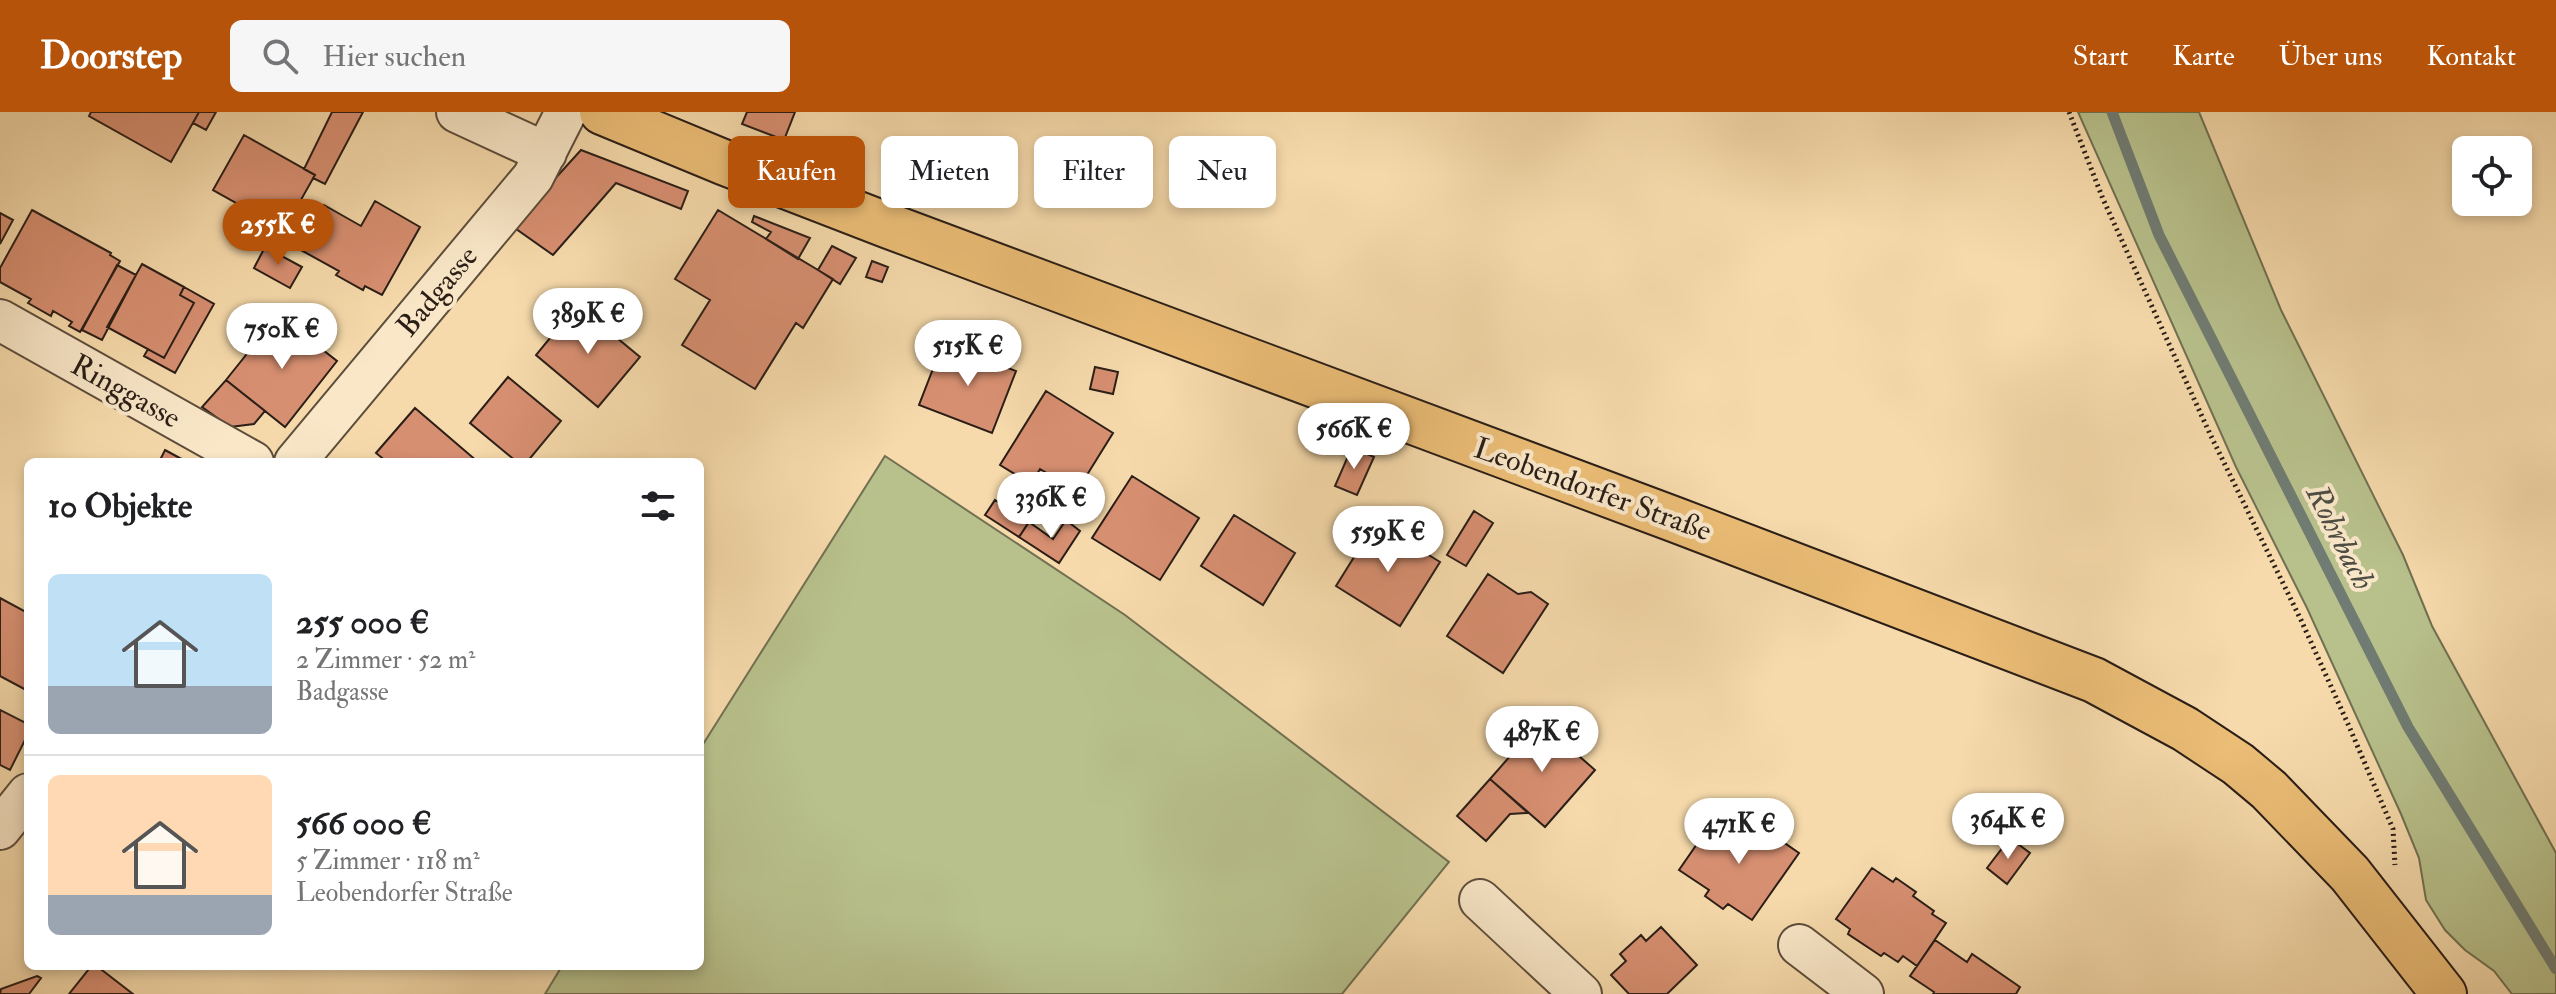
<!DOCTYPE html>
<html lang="de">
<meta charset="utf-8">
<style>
body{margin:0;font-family:"IM FELL Double Pica",serif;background:#f6f6f6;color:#202124;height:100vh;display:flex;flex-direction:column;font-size:30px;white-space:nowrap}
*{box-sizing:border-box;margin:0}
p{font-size:26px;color:#757577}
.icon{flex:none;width:44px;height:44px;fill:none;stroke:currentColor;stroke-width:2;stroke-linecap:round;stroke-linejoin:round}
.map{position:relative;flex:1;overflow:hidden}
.sheet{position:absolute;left:24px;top:346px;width:680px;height:512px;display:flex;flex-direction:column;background:#fff;border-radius:12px;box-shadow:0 4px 12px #0003}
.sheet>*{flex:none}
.top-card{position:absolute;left:728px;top:24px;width:760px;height:72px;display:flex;gap:16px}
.fabs{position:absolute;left:2452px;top:24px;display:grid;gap:16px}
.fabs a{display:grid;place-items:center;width:80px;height:80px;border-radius:12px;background:#fff;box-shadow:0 4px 12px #0003;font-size:40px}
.price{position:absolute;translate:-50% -68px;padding:0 18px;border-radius:28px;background:#fff;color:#222;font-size:26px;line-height:52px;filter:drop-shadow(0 2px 4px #0008)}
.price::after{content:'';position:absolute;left:50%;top:48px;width:24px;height:18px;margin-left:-12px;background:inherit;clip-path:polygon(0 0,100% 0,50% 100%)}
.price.selected{background:#b45309;color:#fff}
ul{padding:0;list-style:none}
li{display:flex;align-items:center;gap:24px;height:200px;padding:0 24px}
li+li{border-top:2px solid #e0e0e0}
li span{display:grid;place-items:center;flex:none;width:224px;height:160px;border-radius:12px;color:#555}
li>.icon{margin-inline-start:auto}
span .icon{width:96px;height:96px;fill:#fffc;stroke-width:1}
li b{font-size:34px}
h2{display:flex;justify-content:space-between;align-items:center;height:96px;padding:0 24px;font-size:34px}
.tag{padding:0 28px;border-radius:12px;background:#fff;box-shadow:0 4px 12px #0003;font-size:28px;line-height:72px}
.tag.selected{background:#b45309;color:#fff}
header{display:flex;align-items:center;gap:48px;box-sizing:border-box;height:112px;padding:0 40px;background:#b45309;color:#fff}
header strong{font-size:38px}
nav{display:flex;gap:44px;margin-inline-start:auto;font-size:28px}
.search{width:560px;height:72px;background:#f6f6f6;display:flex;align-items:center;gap:20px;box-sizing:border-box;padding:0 28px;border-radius:12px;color:#757577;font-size:30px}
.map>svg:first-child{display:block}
.green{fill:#b8c18c;stroke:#717052;stroke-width:2}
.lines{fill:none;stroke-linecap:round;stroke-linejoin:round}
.stream{stroke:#707c73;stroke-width:11}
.building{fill:#d78f71;stroke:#2a1e17;stroke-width:2}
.minor-casing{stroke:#5d4d3c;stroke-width:44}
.major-casing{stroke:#2a1e17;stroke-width:48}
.path{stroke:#2a1e17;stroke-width:5;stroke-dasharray:2 4;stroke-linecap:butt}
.minor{stroke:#f9e7c8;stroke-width:40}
.major{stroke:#ebbd76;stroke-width:44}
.labels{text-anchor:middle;stroke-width:8;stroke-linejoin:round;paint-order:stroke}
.street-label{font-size:30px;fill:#2a1e17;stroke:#f9e7c8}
.water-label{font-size:32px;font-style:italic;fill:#4d4d45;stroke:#f9e7c8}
</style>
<header>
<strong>Doorstep</strong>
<div class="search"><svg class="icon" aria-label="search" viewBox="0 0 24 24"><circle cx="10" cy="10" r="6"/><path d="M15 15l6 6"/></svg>Hier suchen</div>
<nav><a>Start</a><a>Karte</a><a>Über uns</a><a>Kontakt</a></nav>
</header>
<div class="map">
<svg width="2556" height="882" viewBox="0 0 2556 882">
<rect width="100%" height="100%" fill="#f6daab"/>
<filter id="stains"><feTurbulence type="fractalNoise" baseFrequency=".0025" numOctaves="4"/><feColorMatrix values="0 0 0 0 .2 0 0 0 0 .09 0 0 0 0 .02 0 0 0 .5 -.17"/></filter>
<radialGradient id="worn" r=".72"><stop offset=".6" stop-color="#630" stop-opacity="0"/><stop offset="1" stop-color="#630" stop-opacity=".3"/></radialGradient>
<path class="green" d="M 2078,0 L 2199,0 L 2281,198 L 2403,443 L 2432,514 L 2556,741 L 2556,882 L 2512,882 L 2494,859 L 2465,838 L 2445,818 L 2426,788 L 2419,746 L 2401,702 L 2307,496 L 2236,355 Z
M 885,344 L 1125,503 L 1449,750 L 1342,882 L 545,882 L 562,854 L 700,854 L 700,637 Z"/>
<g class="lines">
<path class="stream" d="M 2112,0 L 2159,123 L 2408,615 L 2556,857"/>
</g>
<path class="building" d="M 91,0 L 199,0 L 171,50 L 89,4 Z
M 199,0 L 216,0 L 206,18 L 193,11 Z
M 332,0 L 363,0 L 325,72 L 313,66 L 315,63 L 304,57 Z
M 747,0 L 795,0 L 784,28 L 742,12 Z
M 244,23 L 315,63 L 284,118 L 213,78 Z
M 581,38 L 688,79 L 681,97 L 616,71 L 553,143 L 512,114 Z
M 375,89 L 420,115 L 382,183 L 365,174 L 363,178 L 336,163 L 339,159 L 299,137 L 324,93 L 361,114 Z
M 32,98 L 111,141 L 110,143 L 120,149 L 80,220 L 69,214 L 72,210 L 53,199 L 51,204 L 28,191 L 31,187 L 0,170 L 0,156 Z
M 718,98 L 833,167 L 803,216 L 796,211 L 755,277 L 682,233 L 710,188 L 675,167 Z
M 0,101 L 13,108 L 0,132 Z
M 754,104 L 810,126 L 798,147 L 766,127 L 771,120 L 752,110 Z
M 832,134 L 856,146 L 840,172 L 818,158 Z
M 265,135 L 302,155 L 290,176 L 254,156 Z
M 872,149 L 888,155 L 882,170 L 866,165 Z
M 142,152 L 184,175 L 180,183 L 194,191 L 164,246 L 107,215 Z
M 117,153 L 136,163 L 102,228 L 82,218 Z
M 184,175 L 214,192 L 175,261 L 144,244 L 148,237 L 164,246 L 194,191 L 180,183 Z
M 577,193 L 640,245 L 598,295 L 536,243 Z
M 278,203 L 337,249 L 285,315 L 226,268 Z
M 943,231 L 1016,259 L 992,321 L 919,293 Z
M 1095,255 L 1118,260 L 1113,282 L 1090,277 Z
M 508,265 L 561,309 L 527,350 L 517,350 L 470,311 Z
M 226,268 L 265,299 L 254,312 L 230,315 L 202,295 Z
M 1046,279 L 1113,321 L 1077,379 L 1040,357 L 1031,372 L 1000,353 Z
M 415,296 L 478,350 L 387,350 L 376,341 Z
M 1352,335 L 1374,345 L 1357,383 L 1335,374 Z
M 165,338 L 187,350 L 159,350 Z
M 1132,364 L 1199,406 L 1160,468 L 1092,426 Z
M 995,388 L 1029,410 L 1019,425 L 985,403 Z
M 1474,399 L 1493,411 L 1466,454 L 1447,443 Z
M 1234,403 L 1295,441 L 1263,493 L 1201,454 Z
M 1066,408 L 1080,419 L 1059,451 L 1019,425 L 1029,410 L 1053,427 Z
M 1376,410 L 1440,450 L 1400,514 L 1336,474 Z
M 1488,462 L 1518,482 L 1531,480 L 1548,492 L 1503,561 L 1447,524 Z
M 0,486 L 28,501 L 28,579 L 0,564 Z
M 0,598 L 28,612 L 28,622 L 10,658 L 0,653 Z
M 1540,610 L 1595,658 L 1545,715 L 1490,667 Z
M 1490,667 L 1528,701 L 1510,702 L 1486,729 L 1457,704 Z
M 1715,706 L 1743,725 L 1754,710 L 1799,741 L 1752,808 L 1728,792 L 1723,797 L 1705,784 L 1709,778 L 1679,758 Z
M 2010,726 L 2030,741 L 2007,772 L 1987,756 Z
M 1872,756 L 1893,770 L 1896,766 L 1916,780 L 1913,784 L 1934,799 L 1932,802 L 1946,811 L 1917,854 L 1903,844 L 1898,850 L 1884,841 L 1881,844 L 1848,822 L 1850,817 L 1836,807 Z
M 1661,815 L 1697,853 L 1667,882 L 1629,882 L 1611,863 L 1626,849 L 1620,842 L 1641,823 L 1646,829 Z
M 1935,828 L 1967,850 L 1972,842 L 2020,875 L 2016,882 L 1933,882 L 1934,880 L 1910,864 Z
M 98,855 L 133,882 L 69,882 L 89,857 Z
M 37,864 L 41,866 L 29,882 L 0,882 L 1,877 Z"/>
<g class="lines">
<defs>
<path id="minor" d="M 457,0 L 546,41
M 0,208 L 253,350
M 295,350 L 533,65 L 566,0
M 0,717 L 28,682
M 1480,788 L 1581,882
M 1799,833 L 1863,882"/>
<path id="major" d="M 602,0 L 723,50 L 889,114 L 1676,408 L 2094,568 L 2185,617 L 2238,652 L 2269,678 L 2350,762 L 2444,882"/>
</defs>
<use href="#minor" class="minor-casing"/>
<use href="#major" class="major-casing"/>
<path class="path" d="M 2069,0 L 2103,87 L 2210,322 L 2301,508 L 2348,612 L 2393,717 L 2395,753"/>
<use href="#minor" class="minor"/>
<use href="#major" class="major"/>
</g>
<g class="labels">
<g class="street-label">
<text transform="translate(437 179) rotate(-50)" y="10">Badgasse</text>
<text transform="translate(126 279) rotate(29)" y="10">Ringgasse</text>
<text transform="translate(1593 377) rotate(20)" y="10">Leobendorfer Straße</text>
</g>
<g class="water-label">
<text transform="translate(2341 425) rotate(63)" y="11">Rohrbach</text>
</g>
</g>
<rect width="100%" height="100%" filter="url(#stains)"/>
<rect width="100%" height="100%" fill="url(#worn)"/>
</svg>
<div class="fabs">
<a><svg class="icon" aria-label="locate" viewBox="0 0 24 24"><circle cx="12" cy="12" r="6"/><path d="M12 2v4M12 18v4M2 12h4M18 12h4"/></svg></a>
</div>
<b class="price selected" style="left:278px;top:155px">255K €</b>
<b class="price" style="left:588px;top:244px">389K €</b>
<b class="price" style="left:282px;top:259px">750K €</b>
<b class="price" style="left:968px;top:276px">515K €</b>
<b class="price" style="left:1354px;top:359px">566K €</b>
<b class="price" style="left:1051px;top:428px">336K €</b>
<b class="price" style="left:1388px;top:462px">559K €</b>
<b class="price" style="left:1542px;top:662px">487K €</b>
<b class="price" style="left:2008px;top:749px">364K €</b>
<b class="price" style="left:1739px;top:754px">471K €</b>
<div class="top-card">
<a class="tag selected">Kaufen</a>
<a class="tag">Mieten</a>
<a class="tag">Filter</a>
<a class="tag">Neu</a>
</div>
<section class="sheet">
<h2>10 Objekte<svg class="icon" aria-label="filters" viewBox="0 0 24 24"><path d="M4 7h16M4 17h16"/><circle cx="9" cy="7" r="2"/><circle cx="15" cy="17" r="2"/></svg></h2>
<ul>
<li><span style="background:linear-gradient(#bfe0f5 70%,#9aa5b1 0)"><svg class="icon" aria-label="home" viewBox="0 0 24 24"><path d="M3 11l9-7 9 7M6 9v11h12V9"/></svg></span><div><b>255 000 €</b><p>2 Zimmer · 52 m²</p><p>Badgasse</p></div></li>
<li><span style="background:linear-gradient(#ffd9b3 75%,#9aa5b1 0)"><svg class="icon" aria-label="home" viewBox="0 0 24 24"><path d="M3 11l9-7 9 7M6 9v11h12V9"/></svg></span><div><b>566 000 €</b><p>5 Zimmer · 118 m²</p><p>Leobendorfer Straße</p></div></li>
</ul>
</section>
</div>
